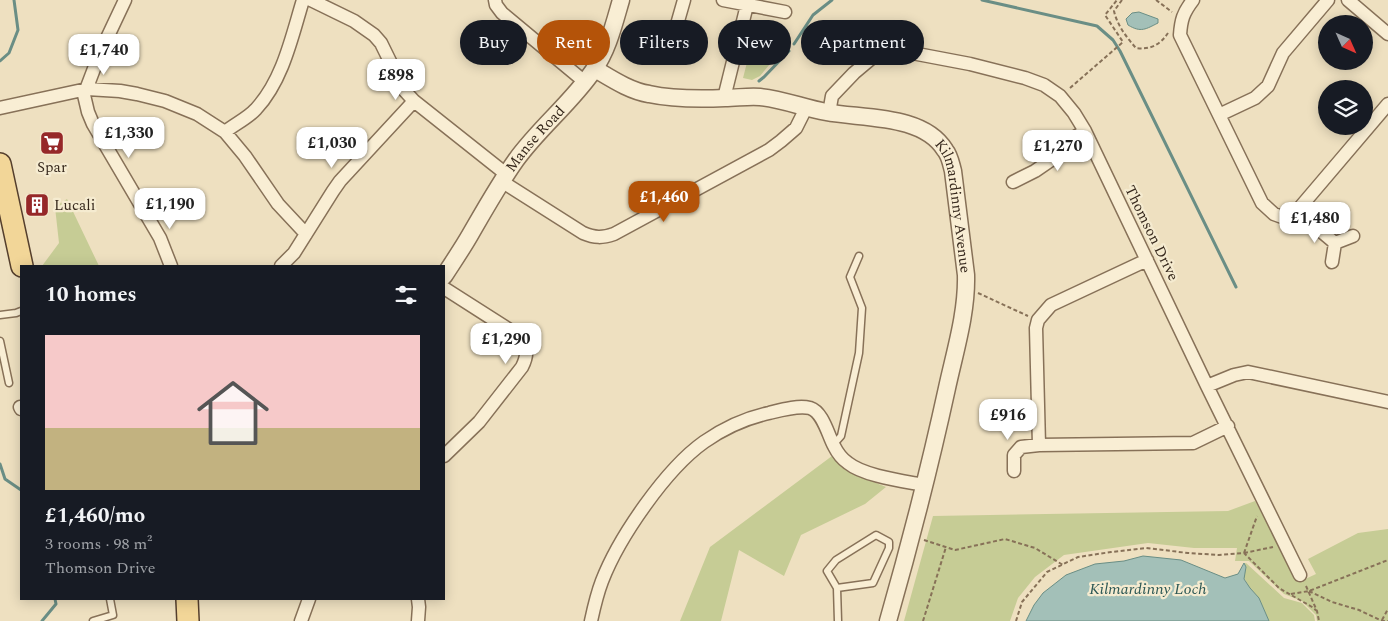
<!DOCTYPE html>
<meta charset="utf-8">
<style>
body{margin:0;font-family:Spectral,serif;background:#20242c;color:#f1f3f6;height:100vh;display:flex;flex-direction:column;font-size:19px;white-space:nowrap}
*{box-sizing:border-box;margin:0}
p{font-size:16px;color:#9ea1a6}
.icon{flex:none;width:28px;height:28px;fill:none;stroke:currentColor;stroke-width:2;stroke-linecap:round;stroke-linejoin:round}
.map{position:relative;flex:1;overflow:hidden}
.side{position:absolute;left:20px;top:265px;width:425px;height:335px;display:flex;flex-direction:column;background:#171b24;border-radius:0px;box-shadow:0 2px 12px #0003}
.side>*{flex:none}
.top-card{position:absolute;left:460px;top:20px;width:475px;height:45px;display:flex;gap:10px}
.needle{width:32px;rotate:135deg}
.buttons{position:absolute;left:1318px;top:15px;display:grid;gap:10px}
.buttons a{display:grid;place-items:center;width:55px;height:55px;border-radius:50%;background:#171b24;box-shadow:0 2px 12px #0003;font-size:25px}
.price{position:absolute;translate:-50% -42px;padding:0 11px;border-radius:10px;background:#fff;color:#222;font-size:16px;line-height:32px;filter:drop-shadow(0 1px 2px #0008)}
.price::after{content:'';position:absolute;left:50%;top:30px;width:15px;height:11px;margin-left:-8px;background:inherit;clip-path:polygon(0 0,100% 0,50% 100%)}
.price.selected{background:#b45309;color:#fff}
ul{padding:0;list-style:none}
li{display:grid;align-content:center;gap:10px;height:265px;padding:0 25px}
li+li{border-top:1px solid #363941}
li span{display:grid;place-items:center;height:155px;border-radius:0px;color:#555}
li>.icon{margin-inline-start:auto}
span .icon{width:90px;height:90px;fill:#fffc;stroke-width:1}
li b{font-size:21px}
h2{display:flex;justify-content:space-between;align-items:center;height:60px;padding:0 25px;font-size:21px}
.tag{padding:0 18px;border-radius:22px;background:#171b24;box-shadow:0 2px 12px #0003;font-size:18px;line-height:45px}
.tag.selected{background:#b45309;color:#fff}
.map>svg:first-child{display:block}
.green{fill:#c6cc95}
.water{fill:#a3c0b8;stroke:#6a8e85}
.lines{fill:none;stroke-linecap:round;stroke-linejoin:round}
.stream{stroke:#6a8e85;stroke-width:3}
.service-casing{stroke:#877158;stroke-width:9}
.minor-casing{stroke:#877158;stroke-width:15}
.tertiary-casing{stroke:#877158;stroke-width:19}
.primary-casing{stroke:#553f2d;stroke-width:24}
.path{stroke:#877158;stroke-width:2;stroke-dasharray:4 2.5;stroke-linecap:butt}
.service{stroke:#f9eed4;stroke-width:6}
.minor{stroke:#f9eed4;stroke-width:12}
.tertiary{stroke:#f9eed4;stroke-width:16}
.primary{stroke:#f2d698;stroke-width:21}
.labels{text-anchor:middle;stroke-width:4.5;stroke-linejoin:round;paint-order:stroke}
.street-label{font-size:15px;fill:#37291d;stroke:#f5ebd0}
.poi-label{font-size:15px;fill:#37291d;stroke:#f5ebd0}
.water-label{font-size:16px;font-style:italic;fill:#2c5754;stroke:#f5ebd0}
</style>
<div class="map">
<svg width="1388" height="621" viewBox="0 0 1388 621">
<rect width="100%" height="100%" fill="#eee0c0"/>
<path class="green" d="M 755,41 L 775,58 L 760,76 L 752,80 L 743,78 L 752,43 Z
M 67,199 L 99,266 L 42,266 L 59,243 L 55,207 Z
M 832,456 L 849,472 L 886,487 L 865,504 L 801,535 L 784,576 L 739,550 L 721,621 L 680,621 L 710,547 Z
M 1255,501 L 1299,582 L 1316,574 L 1308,559 L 1358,533 L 1388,529 L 1388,621 L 1317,621 L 1316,615 L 1302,601 L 1284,594 L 1249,561 L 1235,561 L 1237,548 L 1194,548 L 1148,543 L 1064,555 L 1035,577 L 1018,598 L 1010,621 L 904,621 L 933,516 L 1228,511 Z
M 1246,563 L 1284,598 L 1302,603 L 1314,615 L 1315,621 L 1269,621 L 1259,598 L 1250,588 L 1244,578 L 1246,567 L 1244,564 Z"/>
<path class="water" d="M 1139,12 L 1158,19 L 1158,23 C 1146,29 1141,33 1128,25 L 1126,19 L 1132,13 Z
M 1143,556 L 1181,560 L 1225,578 L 1238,574 L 1244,563 L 1246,567 L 1244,579 L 1250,588 L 1259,598 L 1269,621 L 1026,621 L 1034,605 L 1043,593 L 1066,575 L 1095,564 L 1124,561 Z"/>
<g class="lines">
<path class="stream" d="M 982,0 L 1097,26 L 1113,40 L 1120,51 L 1236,287
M 794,44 L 813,15 L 832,0
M 0,61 L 9,53 L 18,30 L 14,0
M 759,81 L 764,77 L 789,51
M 0,464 L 5,479 L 21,490
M 42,621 L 56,604 L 55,599"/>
<defs>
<path id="service" d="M 0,315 L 16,313 L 21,311
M 0,341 L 9,383
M 833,445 L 841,436 L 859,353 L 862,308 L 850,277 L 859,256
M 837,588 L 873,583 L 889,548 L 889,542 L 876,535 L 836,560 L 827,571 L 837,588 L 838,621
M 93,621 L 113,615 L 110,599"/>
<path id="minor" d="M 125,0 L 100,53 L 84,95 L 88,112 L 93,124 L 160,238 L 171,266
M 311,0 L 354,21 L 374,35 L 381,43 L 404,90 L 414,101 L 506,174
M 495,0 L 496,5 L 502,13 L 585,82
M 723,0 L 785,12
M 1193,0 C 1183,13 1181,20 1180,35 L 1262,203 L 1274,214 L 1285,218 L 1297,211 L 1388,104
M 1348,0 L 1388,34
M 672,42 L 684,0
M 667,56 L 672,42 L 687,45
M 724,98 L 747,5
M 0,108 L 87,89 L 120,91 L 137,94 L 165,101 L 197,114 L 225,132 L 245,156 L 278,204 L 306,234
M 829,113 L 832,96 L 854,73 L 873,57 L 891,51 L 912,53 L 970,64 L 1025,78 L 1044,85 L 1060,96 L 1074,113 L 1085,131 L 1207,386 L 1300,575
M 1219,115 L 1255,98 L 1268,86 L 1283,53 L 1328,0
M 225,132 C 235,124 248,118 256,109 C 283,80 292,36 303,0
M 501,181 L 583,233 C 595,238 602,238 614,234 L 769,150 L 781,141 L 796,128 L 806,108
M 1013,182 L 1035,171 L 1051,160 L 1067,142 L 1085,131
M 1297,211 L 1335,243 L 1332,262
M 1335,243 L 1353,236
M 1147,260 L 1051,305 L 1038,320 L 1036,328 L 1039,445 L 1193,443 L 1228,426
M 281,266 L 294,253 L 333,191 L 340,181 L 414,101
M 444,288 L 519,336 C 528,347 528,355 522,367 L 479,422 L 444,456
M 1207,386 L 1234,375 L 1248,372 L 1388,402
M 20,407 L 21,409
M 1014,471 L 1014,455 L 1021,447 L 1039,445
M 418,599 L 419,607 L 418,621
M 301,621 L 309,599
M 591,621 C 594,607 597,594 602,581 C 619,537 666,469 704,442 C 724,428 746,418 769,413 C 781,410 798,405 810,408 C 823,412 828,435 834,446 C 837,452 842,459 848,463 C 864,476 903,481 924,485"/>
<g id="tertiary">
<path id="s1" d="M 595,69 C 612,79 630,91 649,94 C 672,99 702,99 725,98 C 737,98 748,96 760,97 C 782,99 804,108 826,112 C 863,119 923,114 945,150 C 950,156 951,164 953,171 L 966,275 C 967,313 955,351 947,388 C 930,466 910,544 888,621"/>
<path id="s2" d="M 444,276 C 453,262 462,249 470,235 C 485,209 499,184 516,160 C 539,128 571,103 593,71 C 608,50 614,24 621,0"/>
</g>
<path id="primary" d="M 0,164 L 22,266
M 187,599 L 188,621"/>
</defs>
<use href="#service" class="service-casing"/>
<use href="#minor" class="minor-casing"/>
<use href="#tertiary" class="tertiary-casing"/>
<use href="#primary" class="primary-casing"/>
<path class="path" d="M 1122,0 L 1114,11 C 1117,25 1127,38 1136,48 C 1150,50 1160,45 1168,33
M 1156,0 L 1172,12
M 1070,88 L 1123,42 L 1105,15 L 1117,0
M 978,293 L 1028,316
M 924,540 L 955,550 L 1005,539 L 1035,548 L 1063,565
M 1244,553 L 1257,516
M 1244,553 L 1273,547
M 1306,586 L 1317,611 L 1319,621
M 1309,591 L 1332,602 L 1359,610 L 1382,621 L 1388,621
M 1291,594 L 1309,591 L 1388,560
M 1382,620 L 1388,609
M 923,621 L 946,547
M 1016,621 L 1022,602 L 1047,572 L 1078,557 L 1111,552 L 1146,548 L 1188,553 L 1219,555 L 1244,553 L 1279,588 L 1312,607 L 1317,611"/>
<use href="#service" class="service"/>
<use href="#minor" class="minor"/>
<use href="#tertiary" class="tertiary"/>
<use href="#primary" class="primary"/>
</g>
<defs>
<symbol id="supermarket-square" viewBox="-11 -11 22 22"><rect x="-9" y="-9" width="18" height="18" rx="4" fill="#962829" stroke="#f5ebd0"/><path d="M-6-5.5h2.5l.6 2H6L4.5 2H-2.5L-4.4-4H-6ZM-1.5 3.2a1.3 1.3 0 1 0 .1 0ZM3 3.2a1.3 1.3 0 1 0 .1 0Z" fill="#fff"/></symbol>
<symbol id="building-square" viewBox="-11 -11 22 22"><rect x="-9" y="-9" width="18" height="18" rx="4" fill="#962829" stroke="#f5ebd0"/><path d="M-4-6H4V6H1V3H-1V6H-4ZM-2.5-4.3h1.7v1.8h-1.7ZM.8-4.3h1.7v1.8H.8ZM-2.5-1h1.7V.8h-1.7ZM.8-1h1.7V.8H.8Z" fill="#fff"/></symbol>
</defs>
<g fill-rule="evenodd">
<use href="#supermarket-square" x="38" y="129" width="28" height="28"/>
<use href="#building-square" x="23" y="191" width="28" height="28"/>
</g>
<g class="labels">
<g class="street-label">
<text dy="5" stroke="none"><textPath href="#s2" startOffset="165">Manse Road</textPath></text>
<text dy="5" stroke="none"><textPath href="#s1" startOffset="425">Kilmardinny Avenue</textPath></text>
<text transform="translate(1152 233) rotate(64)" y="5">Thomson Drive</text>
</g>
<g class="poi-label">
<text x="52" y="172">Spar</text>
<text x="54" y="210" text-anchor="start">Lucali</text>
</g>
<g class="water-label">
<text x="1148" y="594">Kilmardinny Loch</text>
</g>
</g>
</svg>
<div class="buttons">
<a><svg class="needle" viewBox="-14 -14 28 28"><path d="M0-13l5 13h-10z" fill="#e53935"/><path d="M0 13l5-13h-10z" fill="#9ea1a6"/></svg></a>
<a><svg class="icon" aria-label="layers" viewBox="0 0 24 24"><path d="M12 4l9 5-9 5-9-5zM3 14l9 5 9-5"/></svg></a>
</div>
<b class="price" style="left:104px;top:76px">£1,740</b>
<b class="price" style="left:396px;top:101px">£898</b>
<b class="price" style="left:129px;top:159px">£1,330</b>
<b class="price" style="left:332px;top:169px">£1,030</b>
<b class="price" style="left:1058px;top:172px">£1,270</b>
<b class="price selected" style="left:664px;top:223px">£1,460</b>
<b class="price" style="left:170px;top:230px">£1,190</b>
<b class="price" style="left:1315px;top:244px">£1,480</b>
<b class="price" style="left:506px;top:365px">£1,290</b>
<b class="price" style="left:1008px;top:441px">£916</b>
<div class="top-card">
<a class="tag">Buy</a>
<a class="tag selected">Rent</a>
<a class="tag">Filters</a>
<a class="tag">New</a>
<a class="tag">Apartment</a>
</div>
<section class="side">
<h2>10 homes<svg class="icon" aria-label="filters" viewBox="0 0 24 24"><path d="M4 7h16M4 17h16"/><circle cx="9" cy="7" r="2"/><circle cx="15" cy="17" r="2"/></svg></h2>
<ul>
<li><span style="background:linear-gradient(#f6c9c9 60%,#c2b280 0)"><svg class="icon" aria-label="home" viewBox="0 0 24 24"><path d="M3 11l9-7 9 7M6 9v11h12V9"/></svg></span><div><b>£1,460/mo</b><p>3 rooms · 98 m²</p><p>Thomson Drive</p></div></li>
</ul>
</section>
</div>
